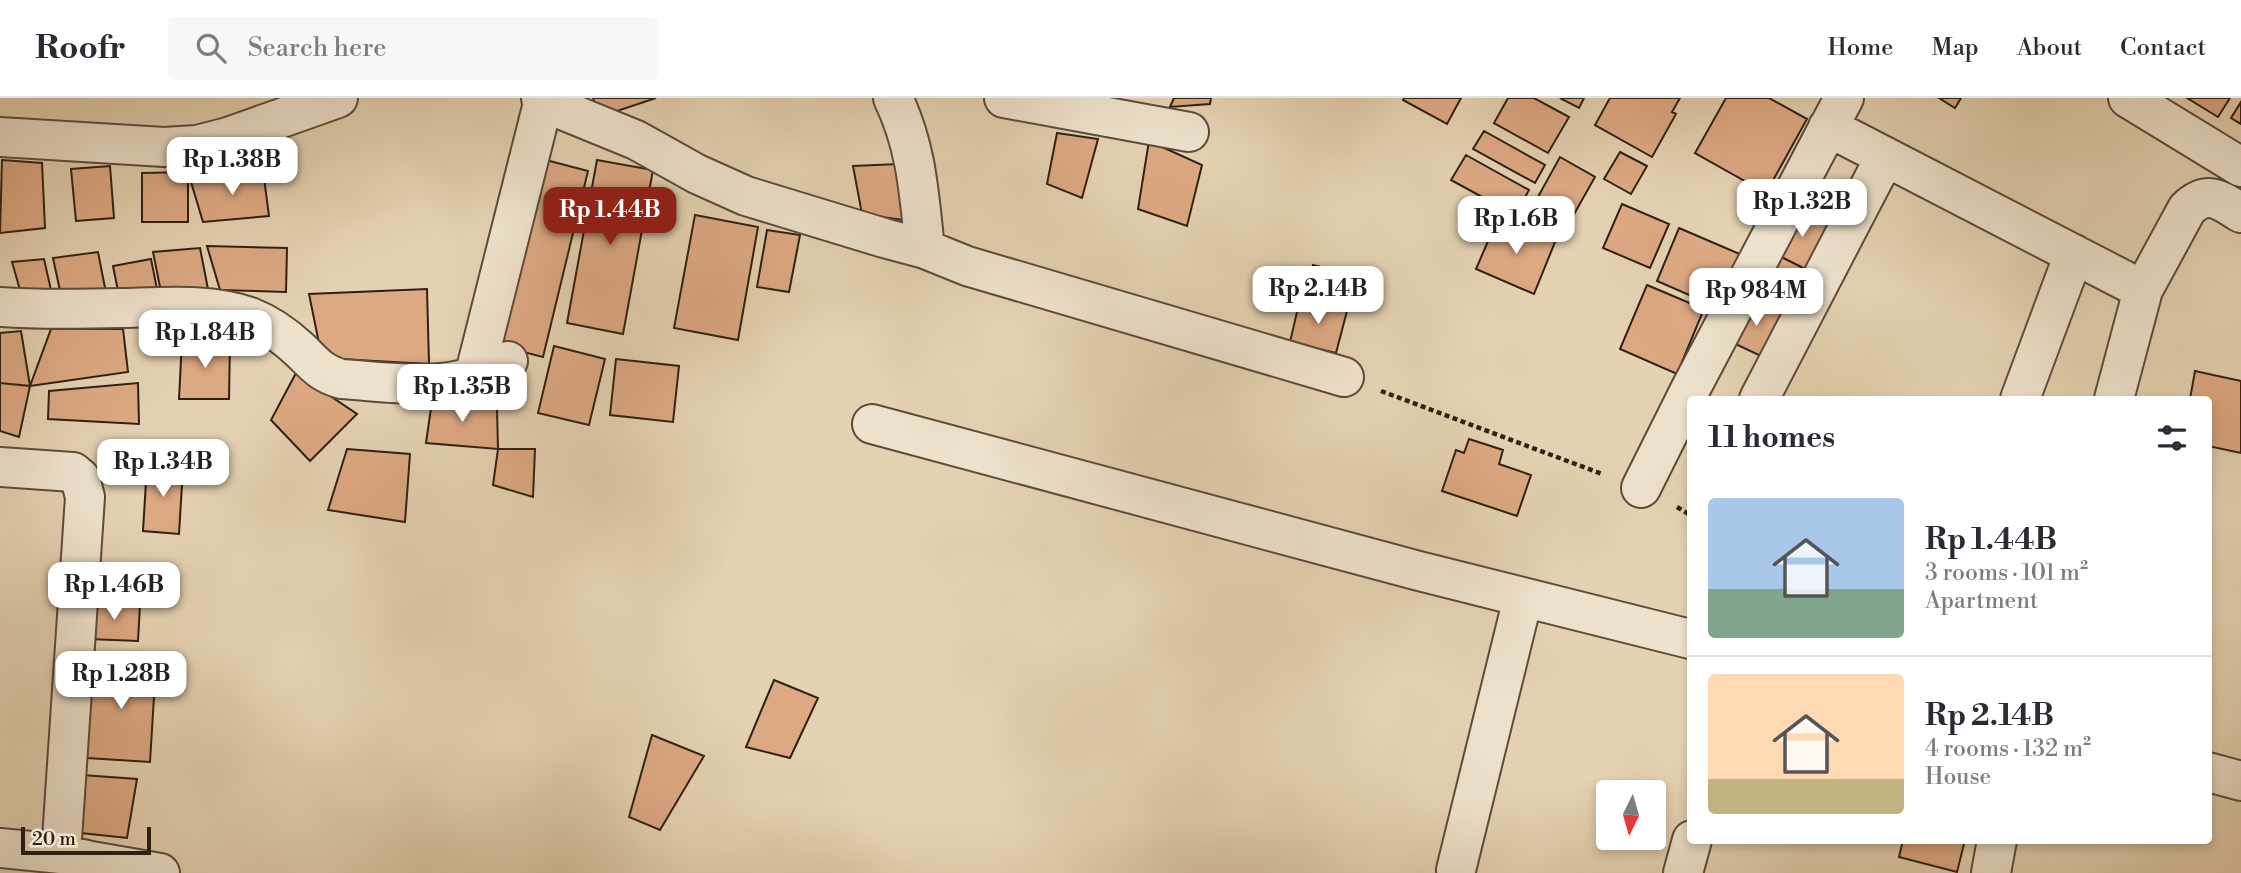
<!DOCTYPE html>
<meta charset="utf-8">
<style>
body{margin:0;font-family:"Libre Bodoni",serif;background:#f7f7f7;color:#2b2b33;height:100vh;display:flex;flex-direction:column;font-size:26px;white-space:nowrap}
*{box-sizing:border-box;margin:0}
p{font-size:23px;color:#7c7c81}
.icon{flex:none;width:38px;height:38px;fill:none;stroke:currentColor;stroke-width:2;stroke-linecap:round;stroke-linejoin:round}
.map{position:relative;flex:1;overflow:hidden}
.drawer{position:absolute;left:1687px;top:298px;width:525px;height:448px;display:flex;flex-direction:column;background:#fff;border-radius:7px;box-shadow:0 4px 10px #0003}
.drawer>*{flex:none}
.needle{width:46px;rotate:185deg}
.controls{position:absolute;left:1596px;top:682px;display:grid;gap:14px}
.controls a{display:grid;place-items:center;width:70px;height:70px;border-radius:7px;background:#fff;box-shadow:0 4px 10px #0003;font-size:35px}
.scale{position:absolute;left:21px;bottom:18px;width:130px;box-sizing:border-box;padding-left:7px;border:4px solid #2e2013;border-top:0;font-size:19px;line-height:24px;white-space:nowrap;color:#2e2013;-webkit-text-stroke:5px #eee2cd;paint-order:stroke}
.price{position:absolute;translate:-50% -60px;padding:0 16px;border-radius:14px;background:#fff;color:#222;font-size:23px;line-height:46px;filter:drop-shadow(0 2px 4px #0008)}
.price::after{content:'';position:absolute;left:50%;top:42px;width:21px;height:16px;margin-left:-10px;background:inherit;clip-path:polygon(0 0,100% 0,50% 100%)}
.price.active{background:#8f2418;color:#fff}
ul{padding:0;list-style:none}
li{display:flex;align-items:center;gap:21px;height:175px;padding:0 21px}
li+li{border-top:2px solid #e1e1e2}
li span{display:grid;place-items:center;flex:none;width:196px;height:140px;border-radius:7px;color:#555}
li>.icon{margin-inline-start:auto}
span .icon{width:84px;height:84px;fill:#fffc;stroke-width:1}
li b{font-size:30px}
h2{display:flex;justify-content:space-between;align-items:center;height:84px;padding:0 21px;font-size:30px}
header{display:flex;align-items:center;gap:42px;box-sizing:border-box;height:98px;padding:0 35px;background:#fff;border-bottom:2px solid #e1e1e2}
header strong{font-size:33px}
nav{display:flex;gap:38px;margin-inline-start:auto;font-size:24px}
.search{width:490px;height:63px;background:#f7f7f7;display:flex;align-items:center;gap:18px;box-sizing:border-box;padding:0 24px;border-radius:7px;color:#7c7c81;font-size:26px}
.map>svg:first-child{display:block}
.building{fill:#dda983;stroke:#2e2013;stroke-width:2}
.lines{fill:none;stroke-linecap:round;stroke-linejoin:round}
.minor-casing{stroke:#5c4c3b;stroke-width:42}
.path{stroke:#2e2013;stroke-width:4.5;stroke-dasharray:5 3.5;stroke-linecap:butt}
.minor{stroke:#eee2cd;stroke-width:38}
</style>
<header>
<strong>Roofr</strong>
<div class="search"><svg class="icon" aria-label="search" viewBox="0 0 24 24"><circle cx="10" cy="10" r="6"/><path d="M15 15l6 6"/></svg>Search here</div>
<nav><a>Home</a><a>Map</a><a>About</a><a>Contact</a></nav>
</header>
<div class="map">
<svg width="2241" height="775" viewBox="0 0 2241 775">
<rect width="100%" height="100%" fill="#e5d2b2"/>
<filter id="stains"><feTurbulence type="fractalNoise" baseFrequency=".00286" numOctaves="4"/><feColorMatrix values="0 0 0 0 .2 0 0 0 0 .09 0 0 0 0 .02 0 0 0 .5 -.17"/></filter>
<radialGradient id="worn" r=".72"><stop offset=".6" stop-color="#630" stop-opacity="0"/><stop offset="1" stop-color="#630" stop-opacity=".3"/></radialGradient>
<path class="building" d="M 593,0 L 656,0 L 599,19 Z
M 1174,0 L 1211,0 L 1210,6 L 1170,9 Z
M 1404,0 L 1461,0 L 1447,26 L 1403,2 Z
M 1508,0 L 1534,0 L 1569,19 L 1548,55 L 1494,25 Z
M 1560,0 L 1584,0 L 1579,10 Z
M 1610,0 L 1680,0 L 1672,14 L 1676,16 L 1652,59 L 1595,27 Z
M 1726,0 L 1769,0 L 1807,21 L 1766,95 L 1695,55 Z
M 1939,0 L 1961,0 L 1955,10 Z
M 2187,0 L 2230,0 L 2218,19 Z
M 2241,4 L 2241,26 L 2231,20 Z
M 1484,33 L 1545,67 L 1535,85 L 1473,51 Z
M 1057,35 L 1098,41 L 1082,100 L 1047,86 Z
M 1149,43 L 1202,67 L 1187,128 L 1138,111 Z
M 1620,54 L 1647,68 L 1631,96 L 1604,81 Z
M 1466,57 L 1529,92 L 1515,117 L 1451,82 Z
M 1560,59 L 1595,79 L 1564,134 L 1529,115 Z
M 542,61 L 588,73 L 543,259 L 496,247 Z
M 2,62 L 42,65 L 45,130 L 0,135 Z
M 597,62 L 653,72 L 623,236 L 567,225 Z
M 899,66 L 903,122 L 862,116 L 853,68 Z
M 110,68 L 114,120 L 76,123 L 71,71 Z
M 263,72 L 269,118 L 203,124 L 191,84 Z
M 188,74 L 188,124 L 142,124 L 142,75 Z
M 1622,106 L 1669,126 L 1650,170 L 1603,150 Z
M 1797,110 L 1830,126 L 1807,172 L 1775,156 Z
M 695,117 L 758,129 L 738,242 L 674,230 Z
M 1498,120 L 1555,144 L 1534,196 L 1476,171 Z
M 1679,130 L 1742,157 L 1719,210 L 1657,183 Z
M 767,132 L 800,137 L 789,194 L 757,189 Z
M 207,148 L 287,150 L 286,194 L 220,192 Z
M 200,150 L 208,191 L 162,199 L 153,154 Z
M 98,154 L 107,200 L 62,202 L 53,160 Z
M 1772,154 L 1807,172 L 1785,218 L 1749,200 Z
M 44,161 L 53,201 L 22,199 L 12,164 Z
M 151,161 L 157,191 L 119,198 L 113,168 Z
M 1313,167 L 1365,180 L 1359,207 L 1306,195 Z
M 1647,187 L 1704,211 L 1677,276 L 1620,251 Z
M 427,191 L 429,266 L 322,260 L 309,196 Z
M 1747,199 L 1785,218 L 1765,260 L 1727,242 Z
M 1300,201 L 1347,213 L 1336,255 L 1290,244 Z
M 51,231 L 123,231 L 128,274 L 30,288 Z
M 21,233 L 30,288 L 0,285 L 0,235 Z
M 182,242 L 230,243 L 229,301 L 179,301 Z
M 554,248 L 605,261 L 589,327 L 538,315 Z
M 616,261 L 679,268 L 673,324 L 610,317 Z
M 2195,273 L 2241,283 L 2241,355 L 2208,348 L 2208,301 L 2190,301 Z
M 296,275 L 357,316 L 310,363 L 271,322 Z
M 0,285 L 30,288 L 19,339 L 0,333 Z
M 138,285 L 139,326 L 48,321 L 49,293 Z
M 433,296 L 497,310 L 498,351 L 426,345 Z
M 1469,341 L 1503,352 L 1499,366 L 1531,377 L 1517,418 L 1442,393 L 1456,352 L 1464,355 Z
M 347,351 L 410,356 L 405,424 L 328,412 Z
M 498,351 L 535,351 L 533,399 L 493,387 Z
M 147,367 L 183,370 L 179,436 L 143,433 Z
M 91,505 L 140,507 L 138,543 L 89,541 Z
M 92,562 L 156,566 L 150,664 L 87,660 Z
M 774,582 L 818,600 L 790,660 L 746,649 Z
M 652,637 L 704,658 L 660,732 L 629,719 Z
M 82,677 L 137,681 L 127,740 L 72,734 Z
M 1903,742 L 1965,742 L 1957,774 L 1899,759 Z"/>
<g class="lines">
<defs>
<path id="minor" d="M 541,0 L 560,11 L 636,42 L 697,76 L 746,98 L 884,140 L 925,151
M 893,0 C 917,50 919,96 925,151 L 967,168 L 1344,279
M 1004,0 L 1189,34
M 2128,0 L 2241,69
M 1828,29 L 2143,192
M 0,39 L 164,49 L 197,47 L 228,39 L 338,0
M 0,209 C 41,212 81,211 123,210 C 164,209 210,205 250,219 C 268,226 285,238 299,251 C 315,266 319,274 341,281 C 400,285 455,296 508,263
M 474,279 L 544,1
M 1759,301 L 1885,59
M 2020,301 L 2074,156
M 2114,301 L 2143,192 L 2187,111 C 2208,91 2220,102 2241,115
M 872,326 L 1419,473 L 1690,541
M 0,369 L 73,374 L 80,380 L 85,399 L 61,756
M 1641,390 L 1691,290 L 1844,0
M 2208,674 L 2241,683
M 0,750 L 61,756 L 91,763 L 89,775
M 91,763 L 160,775
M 1456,772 L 1523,500
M 1683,775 L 1692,742
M 1991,775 L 1997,742"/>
</defs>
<use href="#minor" class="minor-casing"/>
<path class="path" d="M 1381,293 L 1602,376
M 1677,409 L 1690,417"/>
<use href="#minor" class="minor"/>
</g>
<rect width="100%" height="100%" filter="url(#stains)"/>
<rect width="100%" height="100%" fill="url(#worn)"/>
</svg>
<div class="controls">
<a><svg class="needle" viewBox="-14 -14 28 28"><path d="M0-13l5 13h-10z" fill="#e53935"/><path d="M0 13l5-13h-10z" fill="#7c7c81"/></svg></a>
</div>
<div class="scale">20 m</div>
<b class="price" style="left:232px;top:99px">Rp 1.38B</b>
<b class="price" style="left:1802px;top:141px">Rp 1.32B</b>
<b class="price active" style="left:610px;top:149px">Rp 1.44B</b>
<b class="price" style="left:1516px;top:158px">Rp 1.6B</b>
<b class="price" style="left:1318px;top:228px">Rp 2.14B</b>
<b class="price" style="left:1756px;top:230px">Rp 984M</b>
<b class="price" style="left:205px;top:272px">Rp 1.84B</b>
<b class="price" style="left:462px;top:326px">Rp 1.35B</b>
<b class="price" style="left:163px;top:401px">Rp 1.34B</b>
<b class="price" style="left:114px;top:524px">Rp 1.46B</b>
<b class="price" style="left:121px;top:613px">Rp 1.28B</b>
<section class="drawer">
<h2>11 homes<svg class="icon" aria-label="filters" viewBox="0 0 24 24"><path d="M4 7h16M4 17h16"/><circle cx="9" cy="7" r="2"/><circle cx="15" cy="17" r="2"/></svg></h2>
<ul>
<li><span style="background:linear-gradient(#a9c7e8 65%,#7fa58c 0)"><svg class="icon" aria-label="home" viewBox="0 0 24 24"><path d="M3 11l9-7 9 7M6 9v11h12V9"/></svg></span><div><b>Rp 1.44B</b><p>3 rooms · 101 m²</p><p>Apartment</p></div></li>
<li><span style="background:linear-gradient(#ffd9b3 75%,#c2b280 0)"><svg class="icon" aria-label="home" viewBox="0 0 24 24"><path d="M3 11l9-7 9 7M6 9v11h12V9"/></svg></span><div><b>Rp 2.14B</b><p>4 rooms · 132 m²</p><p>House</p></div></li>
</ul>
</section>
</div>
